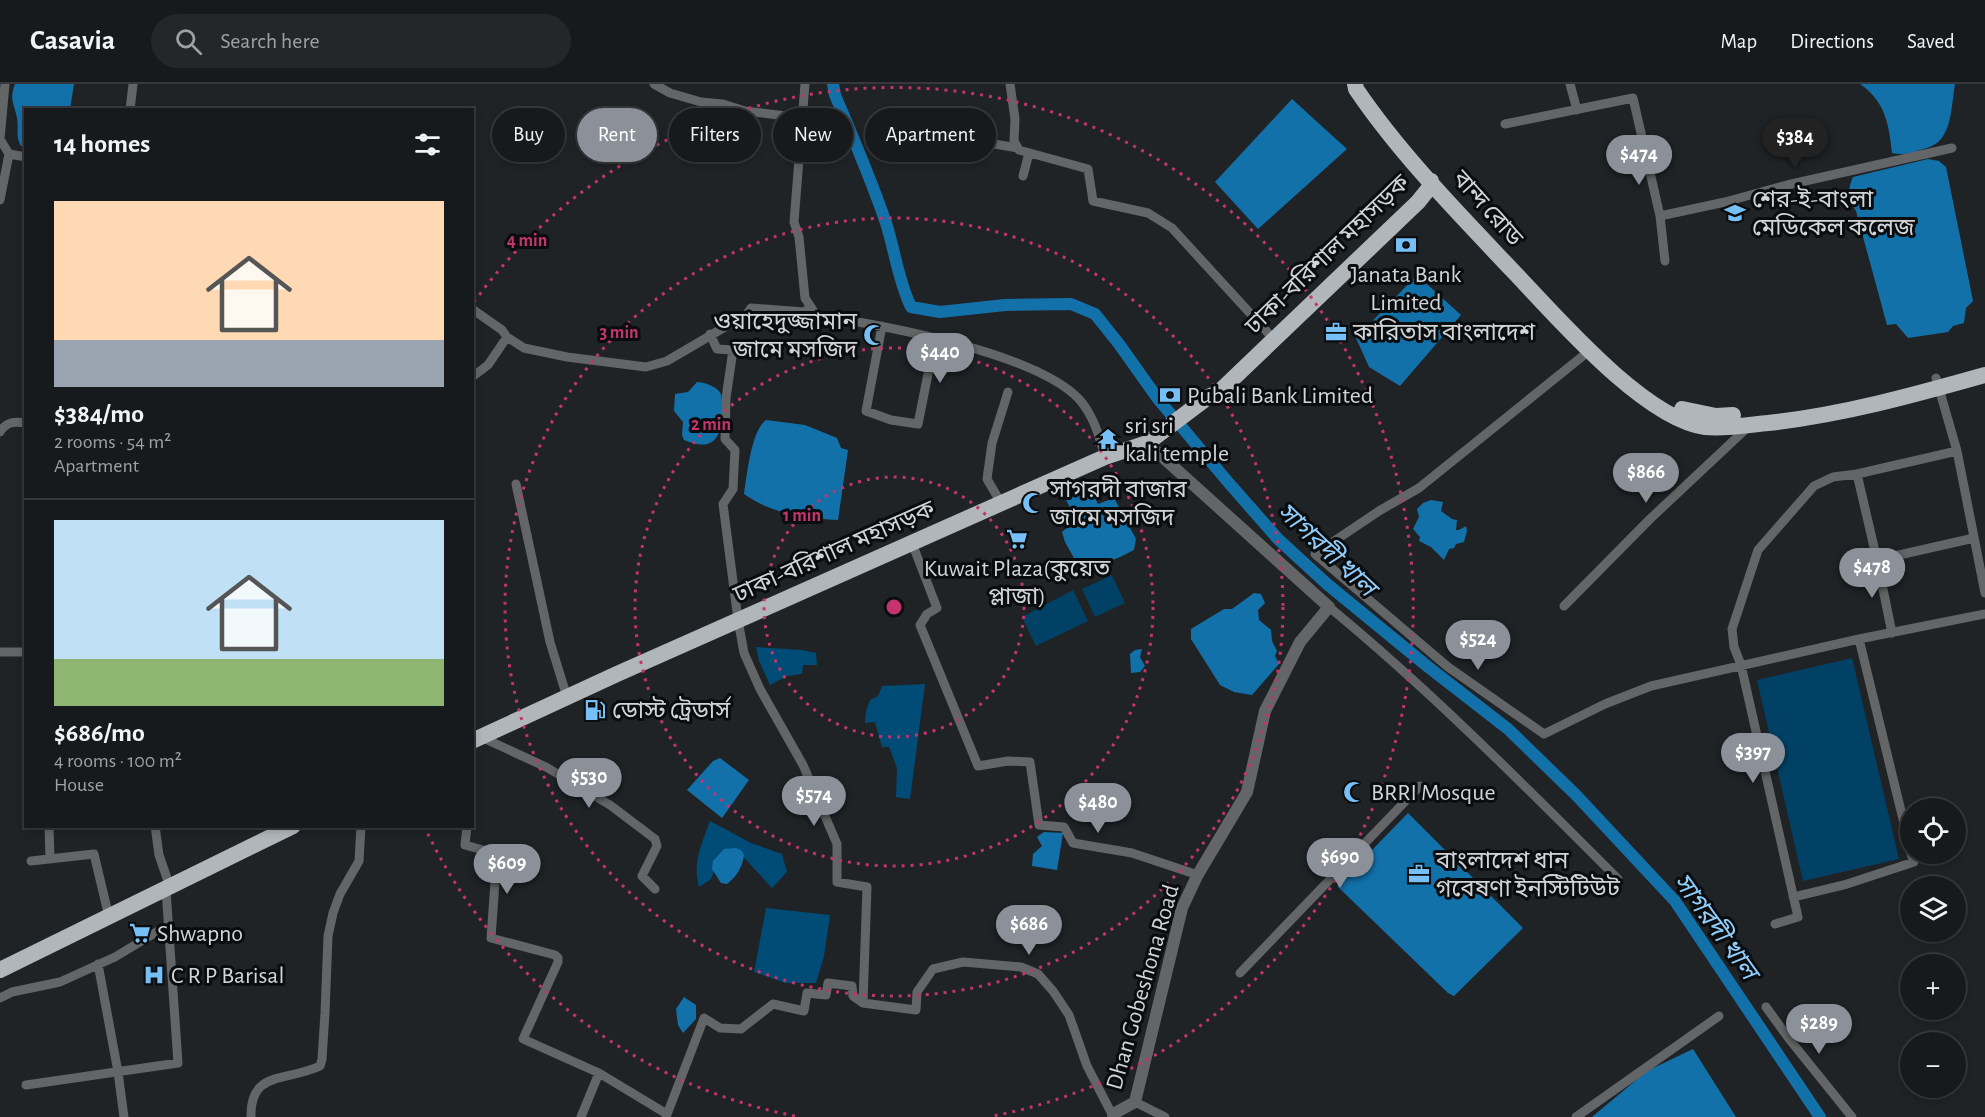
<!DOCTYPE html>
<meta charset="utf-8">
<style>
body{margin:0;font-family:"Alegreya Sans","Noto Sans Bengali",sans-serif;background:#242729;color:#f1f3f6;height:100vh;display:flex;flex-direction:column;font-size:22px;white-space:nowrap}
*{box-sizing:border-box;margin:0}
p{font-size:20px;color:#9ea1a3}
.icon{flex:none;width:33px;height:33px;fill:none;stroke:currentColor;stroke-width:2;stroke-linecap:round;stroke-linejoin:round}
.map{position:relative;flex:1;overflow:hidden}
.panel{position:absolute;left:24px;top:24px;width:450px;height:720px;display:flex;flex-direction:column;background:#171a1c;border-radius:0px;box-shadow:0 3px 9px #0003,0 0 0 2px #36383b}
.panel>*{flex:none}
.banner{position:absolute;left:492px;top:24px;width:570px;height:54px;display:flex;gap:12px}
.fabs{position:absolute;left:1900px;top:714px;display:grid;gap:12px}
.fabs a{display:grid;place-items:center;width:66px;height:66px;border-radius:50%;background:#171a1c;box-shadow:0 3px 9px #0003,0 0 0 2px #36383b;font-size:30px}
.price{position:absolute;translate:-50% -51px;padding:0 14px;border-radius:21px;background:#8c9099;color:#fff;font-size:20px;line-height:39px;filter:drop-shadow(0 2px 3px #0008)}
.price::after{content:'';position:absolute;left:50%;top:36px;width:18px;height:14px;margin-left:-9px;background:inherit;clip-path:polygon(0 0,100% 0,50% 100%)}
.price.current{background:#222;color:#fff}
ul{padding:0;list-style:none}
li{display:grid;align-content:center;gap:12px;height:318px;padding:0 30px}
li+li{border-top:2px solid #36383b}
li span{display:grid;place-items:center;height:186px;border-radius:0px;color:#555}
li>.icon{margin-inline-start:auto}
span .icon{width:108px;height:108px;fill:#fffc;stroke-width:1}
li b{font-size:26px}
h2{display:flex;justify-content:space-between;align-items:center;height:72px;padding:0 30px;font-size:26px}
.pill{padding:0 21px;border-radius:27px;background:#171a1c;box-shadow:0 3px 9px #0003,0 0 0 2px #36383b;font-size:21px;line-height:54px}
.pill.current{background:#8c9099;color:#fff}
header{display:flex;align-items:center;gap:36px;box-sizing:border-box;height:84px;padding:0 30px;background:#171a1c;border-bottom:2px solid #36383b}
header strong{font-size:28px}
nav{display:flex;gap:33px;margin-inline-start:auto;font-size:21px}
.search{width:420px;height:54px;background:#242729;display:flex;align-items:center;gap:15px;box-sizing:border-box;padding:0 21px;border-radius:33px;color:#9ea1a3;font-size:22px}
.map>svg:first-child{display:block}
.green{fill:#014166}
.forest{fill:#004c76}
.water{fill:#1371aa}
.lines{fill:none;stroke-linecap:round;stroke-linejoin:round}
.canal{stroke:#1371aa;stroke-width:12}
.minor{stroke:#636567;stroke-width:9}
.tertiary{stroke:#636567;stroke-width:12}
.trunk{stroke:#b0b6ba;stroke-width:16}
.ring{fill:none;stroke:#c4346e;stroke-width:3;stroke-dasharray:3 6}
.labels{text-anchor:middle;stroke-width:6;stroke-linejoin:round;paint-order:stroke}
.poi-label{font-size:24px;fill:#d2d4d7;stroke:#0a0c0e;text-anchor:start}
.street-label{font-size:24px;fill:#d2d4d7;stroke:#0a0c0e}
.water-label{font-size:26px;font-style:italic;fill:#91cdfb;stroke:#0a0c0e}
.centre{fill:#c4346e;stroke:#0a0c0e;stroke-width:3}
.ring-label{font-size:18px;text-anchor:middle;font-weight:bold;fill:#c4346e;stroke:#0a0c0e;stroke-width:6;stroke-linejoin:round;paint-order:stroke}
</style>
<header>
<strong>Casavia</strong>
<div class="search"><svg class="icon" aria-label="search" viewBox="0 0 24 24"><circle cx="10" cy="10" r="6"/><path d="M15 15l6 6"/></svg>Search here</div>
<nav><a>Map</a><a>Directions</a><a>Saved</a></nav>
</header>
<div class="map">
<svg width="1985" height="1033" viewBox="0 0 1985 1033">
<rect width="100%" height="100%" fill="#1f2326"/>
<path class="green" d="M 1112,491 L 1125,519 L 1095,533 L 1082,505 Z
M 1073,506 L 1088,537 L 1036,562 L 1022,533 Z
M 1852,574 L 1899,775 L 1803,797 L 1757,596 Z"/>
<path class="forest" d="M 756,563 L 802,566 L 816,569 L 817,581 L 803,581 L 802,590 L 787,592 L 770,601 L 759,577 Z
M 925,600 L 910,715 L 896,713 L 897,684 L 889,663 L 882,663 L 875,638 L 865,639 L 866,627 L 870,616 L 878,612 L 882,602 Z
M 710,737 L 751,759 L 782,770 L 787,788 L 772,804 L 738,767 L 719,773 L 711,795 L 699,803 C 692,779 702,759 710,737 Z
M 766,824 L 830,831 L 824,872 L 816,899 L 786,899 L 754,888 Z"/>
<path class="water" d="M 15,0 L 74,0 L 70,25 L 26,26 L 25,63 L 21,62 C 15,52 19,45 17,34 C 14,19 9,16 15,0 Z
M 1860,0 L 1955,0 C 1952,17 1952,42 1941,55 C 1935,62 1927,64 1920,66 C 1910,70 1902,71 1892,69 C 1889,40 1885,17 1860,0 Z
M 1292,15 L 1347,65 L 1258,145 L 1215,98 Z
M 1928,75 L 1939,77 L 1946,83 L 1973,217 L 1966,224 L 1964,239 L 1953,242 L 1948,248 L 1908,254 L 1896,240 L 1887,241 L 1856,127 C 1848,114 1847,107 1853,93 Z
M 1417,191 L 1461,231 L 1400,302 L 1369,283 L 1356,254 Z
M 697,298 C 705,298 718,303 721,310 C 724,339 723,373 684,356 L 682,351 L 683,338 L 674,327 L 675,310 L 688,308 Z
M 766,336 L 805,341 L 837,354 L 841,364 L 848,366 L 838,436 C 803,434 773,430 744,410 C 747,391 751,347 766,336 Z
M 1091,406 L 1098,420 L 1114,414 L 1136,455 L 1134,466 C 1117,475 1099,483 1079,483 L 1065,458 L 1062,448 L 1072,440 L 1072,427 L 1066,416 Z
M 1431,416 L 1443,418 L 1441,427 L 1452,435 L 1457,436 L 1456,446 L 1459,446 L 1466,442 L 1467,447 L 1464,458 L 1456,460 L 1454,464 L 1449,465 L 1444,476 L 1431,463 L 1419,457 L 1420,453 L 1413,445 L 1419,433 L 1417,425 L 1423,419 Z
M 1254,509 L 1261,510 L 1265,519 L 1258,526 L 1259,536 L 1271,546 L 1272,557 L 1277,567 L 1275,572 L 1279,580 L 1252,611 L 1234,608 L 1220,601 L 1191,555 L 1191,545 L 1224,525 L 1232,525 Z
M 1142,565 L 1140,573 L 1145,582 L 1140,588 L 1131,589 L 1130,570 L 1135,566 Z
M 720,674 L 749,696 L 722,734 L 687,706 L 713,677 Z
M 1408,729 L 1523,844 L 1454,912 L 1448,909 L 1337,802 Z
M 1044,748 L 1063,749 L 1057,786 L 1032,782 L 1033,770 L 1042,762 L 1037,753 Z
M 736,764 L 741,766 L 744,771 C 742,784 737,792 727,800 L 721,799 L 712,785 L 713,777 L 724,765 Z
M 684,913 L 696,921 L 696,935 L 683,949 L 678,941 L 676,925 Z
M 1693,965 L 1736,1033 L 1592,1033 L 1647,987 Z"/>
<g class="lines">
<path class="canal" d="M 833,0 L 835,11 C 853,53 871,95 886,139 C 895,167 898,196 911,223 L 940,228 L 1005,221 L 1071,220 L 1095,230 L 1119,260 L 1158,315 L 1228,398 L 1278,455 L 1327,500 L 1427,582 L 1508,645 L 1576,711 L 1675,817 L 1820,1033"/>
<path class="minor" d="M 5,0 L 0,55 L 9,70 L 26,73
M 654,0 L 670,9 L 701,18 L 723,20 L 745,27 L 802,34
M 805,0 L 794,138 L 799,153 L 805,214 L 816,231 C 881,241 1034,268 1079,315 C 1094,332 1099,352 1105,373
M 1010,0 L 1015,35 L 1014,57 L 1019,66 L 1088,85 L 1093,117 L 1148,129 L 1172,144 L 1269,250
M 1570,0 L 1577,26
M 130,26 L 133,0
M 880,37 L 920,45 L 944,46 L 977,57 L 1018,64
M 1505,40 L 1633,14 L 1660,132 L 1665,177
M 1023,92 L 1029,69
M 0,116 L 9,70
M 1660,132 L 1725,118 L 1787,101 L 1952,64
M 472,225 L 502,246 L 507,253 L 524,264 L 567,273 L 646,283 L 667,277 L 747,230 L 751,224 L 804,228 L 810,224
M 882,242 L 866,327 L 891,336 L 918,340 L 935,255
M 1589,267 L 1419,404 L 1379,427 L 1315,470 L 1448,583 L 1544,650 L 1605,620 L 1651,602 L 1859,555 L 1985,530
M 472,293 L 488,281 L 507,253
M 1936,294 L 1957,367 L 1857,390 L 1877,476 L 1974,454
M 0,348 C 6,338 14,337 26,339
M 1957,367 L 1985,509
M 516,400 L 550,558 L 567,613
M 1001,419 L 987,395 L 992,359 L 1008,308
M 912,459 L 937,524 L 927,530 L 920,541 L 978,682 L 1008,677 L 1030,678 L 1039,741 L 1064,743 L 1073,759 L 1132,769 L 1198,791
M 1877,476 L 1892,549
M 1564,522 L 1650,435 L 1748,343
M 1329,523 C 1431,607 1524,701 1618,795
M 1859,555 L 1911,768
M 0,568 L 26,568
M 481,653 L 546,683 L 610,721 L 655,755 L 657,762 L 642,792 L 655,805
M 49,742 L 50,775
M 155,742 L 159,771 L 170,803
M 467,742 L 465,761 L 497,770 L 491,854 L 555,871 L 558,874 L 558,878 L 523,955 L 599,989
M 31,777 L 94,770 L 109,833
M 1793,813 L 1847,800 L 1914,778 L 1911,770
M 1775,840 L 1798,833 L 1741,581 L 1734,563 L 1732,545 L 1758,466 L 1814,402 L 1833,393 L 1857,390
M 98,880 L 118,988 L 124,1033
M 1240,889 L 1420,702
M 0,914 L 12,908 L 60,898 L 115,873 L 168,841
M 863,919 L 916,926 L 917,908 L 933,885 L 963,878 L 1021,883 L 1038,890 L 1053,907 L 1069,931 L 1087,982 L 1113,1032
M 1766,923 L 1790,956 L 1852,1033
M 26,1001 L 178,979 L 166,806
M 1135,1018 L 1165,1033
M 251,1033 C 250,986 286,998 320,982 L 322,975 L 325,929 L 328,852 L 333,829 L 340,810 L 359,777 L 361,742
M 581,1033 L 599,989 L 667,1030
M 666,1033 L 704,934 L 720,944 L 741,945 L 773,920 L 804,927 L 807,909 L 826,911 L 828,899 L 852,902 L 853,912 L 863,919 L 867,803 L 837,798 L 837,760 L 803,681 L 760,605 L 744,569 L 738,536 L 723,420 L 733,405 L 735,366 L 725,355 L 726,314 L 733,266 L 717,265 L 710,250
M 1576,1033 L 1719,932"/>
<path class="tertiary" d="M 1113,1033 L 1115,1029 L 1135,1018 L 1182,824 L 1197,792 L 1247,708 L 1265,627 L 1300,558 L 1329,523 L 1147,359"/>
<path class="trunk" d="M 1355,0 L 1356,5 C 1400,70 1459,130 1513,187 C 1555,231 1644,335 1705,343 C 1725,345 1748,341 1768,339 C 1842,331 1914,311 1985,291
M 1682,325 L 1716,332 L 1733,331
M 472,657 L 617,590 L 1105,373 L 1147,359 L 1208,313 L 1219,308 L 1418,118 L 1430,103 L 1431,97
M 0,886 L 293,742"/>
</g>
<g class="ring">
<circle cx="894" cy="523" r="130"/>
<circle cx="894" cy="523" r="259"/>
<circle cx="894" cy="523" r="389"/>
<path d="M795 1032A519 519 0 0 1 426 746M474 218A519 519 0 1 1 993 1032"/>
</g>
<defs>
<symbol id="university-bare" viewBox="-9 -9 18 18"><path d="M0-5L7-2L0 1L-7-2ZM-4 1L0 2.5L4 1V4Q0 6-4 4Z" fill="#76c0f7" stroke="#0a0c0e" stroke-width="2.5" paint-order="stroke"/></symbol>
<symbol id="bank-bare" viewBox="-9 -9 18 18"><path d="M-6-4H6V4H-6ZM0-2.3a2.3 2.3 0 1 0 0 4.6a2.3 2.3 0 1 0 0-4.6Z" fill="#76c0f7" stroke="#0a0c0e" stroke-width="2.5" paint-order="stroke"/></symbol>
<symbol id="office-bare" viewBox="-9 -9 18 18"><path d="M-6-3h4V-5.5h4V-3h4V5H-6ZM-1-4.5V-3h2v-1.5ZM-6 0V1H6V0Z" fill="#76c0f7" stroke="#0a0c0e" stroke-width="2.5" paint-order="stroke"/></symbol>
<symbol id="mosque-bare" viewBox="-9 -9 18 18"><path d="M3.5-4.9A6 6 0 1 0 3.5 4.9A5 5 0 1 1 3.5-4.9Z" fill="#76c0f7" stroke="#0a0c0e" stroke-width="2.5" paint-order="stroke"/></symbol>
<symbol id="temple-bare" viewBox="-9 -9 18 18"><path d="M0-6L5-2H3V0L6.5 2.5H4V6H1.5V3h-3V6H-4V2.5H-6.5L-3 0V-2H-5Z" fill="#76c0f7" stroke="#0a0c0e" stroke-width="2.5" paint-order="stroke"/></symbol>
<symbol id="supermarket-bare" viewBox="-9 -9 18 18"><path d="M-6-5.5h2.5l.6 2H6L4.5 2H-2.5L-4.4-4H-6ZM-1.5 3.2a1.3 1.3 0 1 0 .1 0ZM3 3.2a1.3 1.3 0 1 0 .1 0Z" fill="#76c0f7" stroke="#0a0c0e" stroke-width="2.5" paint-order="stroke"/></symbol>
<symbol id="fuel-bare" viewBox="-9 -9 18 18"><path d="M-5.5-6h7V0h2V4h1.3V-2.5L3-4.5l.8-.8L6-3V5H2.5V1h-1V6h-7ZM-4.2-4.7v3.2H.2V-4.7Z" fill="#76c0f7" stroke="#0a0c0e" stroke-width="2.5" paint-order="stroke"/></symbol>
<symbol id="hospital-bare" viewBox="-9 -9 18 18"><path d="M-5-5h3v3.5h4V-5h3V5h-3V1.5h-4V5h-3Z" fill="#76c0f7" stroke="#0a0c0e" stroke-width="2.5" paint-order="stroke"/></symbol>
</defs>
<g fill-rule="evenodd">
<use href="#university-bare" x="1720" y="114" width="30" height="30"/>
<use href="#bank-bare" x="1391" y="146" width="30" height="30"/>
<use href="#office-bare" x="1321" y="233" width="30" height="30"/>
<use href="#mosque-bare" x="859" y="236" width="30" height="30"/>
<use href="#bank-bare" x="1155" y="296" width="30" height="30"/>
<use href="#temple-bare" x="1093" y="340" width="30" height="30"/>
<use href="#mosque-bare" x="1018" y="404" width="30" height="30"/>
<use href="#supermarket-bare" x="1002" y="440" width="30" height="30"/>
<use href="#fuel-bare" x="580" y="611" width="30" height="30"/>
<use href="#mosque-bare" x="1339" y="693" width="30" height="30"/>
<use href="#office-bare" x="1404" y="775" width="30" height="30"/>
<use href="#supermarket-bare" x="125" y="834" width="30" height="30"/>
<use href="#hospital-bare" x="139" y="876" width="30" height="30"/>
</g>
<g class="labels">
<g class="poi-label">
<text x="1752" y="123">শের-ই-বাংলা<tspan x="1752" dy="28">মেডিকেল কলেজ</tspan></text>
<text x="1406" y="198" text-anchor="middle">Janata Bank<tspan x="1406" dy="28">Limited</tspan></text>
<text x="857" y="245" text-anchor="end">ওয়াহেদুজ্জামান<tspan x="857" dy="28">জামে মসজিদ</tspan></text>
<text x="1353" y="256">কারিতাস বাংলাদেশ</text>
<text x="1187" y="319">Pubali Bank Limited</text>
<text x="1125" y="349">sri sri<tspan x="1125" dy="28">kali temple</tspan></text>
<text x="1050" y="413">সাগরদী বাজার<tspan x="1050" dy="28">জামে মসজিদ</tspan></text>
<text x="1017" y="492" text-anchor="middle">Kuwait Plaza(কুয়েত<tspan x="1017" dy="28">প্লাজা)</tspan></text>
<text x="612" y="634">ডোস্ট ট্রেডার্স</text>
<text x="1371" y="716">BRRI Mosque</text>
<text x="1436" y="784">বাংলাদেশ ধান<tspan x="1436" dy="28">গবেষণা ইনস্টিটিউট</tspan></text>
<text x="157" y="857">Shwapno</text>
<text x="171" y="899">C R P Barisal</text>
</g>
<g class="street-label">
<text transform="translate(1488 124) rotate(48)" y="8">বান্দ রোড</text>
<text transform="translate(1327 170) rotate(-44)" y="8">ঢাকা-বরিশাল মহাসড়ক</text>
<text transform="translate(834 467) rotate(-24)" y="8">ঢাকা-বরিশাল মহাসড়ক</text>
<text transform="translate(1142 903) rotate(-74)" y="8">Dhan Gobeshona Road</text>
</g>
<g class="water-label">
<text transform="translate(1327 465) rotate(43)" y="9">সাগরদী খাল</text>
<text transform="translate(1716 842) rotate(54)" y="9">সাগরদী খাল</text>
</g>
</g>
<circle cx="894" cy="523" r="9" class="centre"/>
<g class="ring-label">
<text x="527" y="162">4 min</text>
<text x="619" y="254">3 min</text>
<text x="711" y="346">2 min</text>
<text x="802" y="437">1 min</text>
</g>
</svg>
<div class="fabs">
<a><svg class="icon" aria-label="locate" viewBox="0 0 24 24"><circle cx="12" cy="12" r="6"/><path d="M12 2v4M12 18v4M2 12h4M18 12h4"/></svg></a>
<a><svg class="icon" aria-label="layers" viewBox="0 0 24 24"><path d="M12 4l9 5-9 5-9-5zM3 14l9 5 9-5"/></svg></a>
<a>+</a>
<a>−</a>
</div>
<b class="price current" style="left:1795px;top:85px">$384</b>
<b class="price" style="left:1639px;top:102px">$474</b>
<b class="price" style="left:940px;top:300px">$440</b>
<b class="price" style="left:1646px;top:420px">$866</b>
<b class="price" style="left:1872px;top:515px">$478</b>
<b class="price" style="left:1478px;top:587px">$524</b>
<b class="price" style="left:1753px;top:700px">$397</b>
<b class="price" style="left:589px;top:725px">$530</b>
<b class="price" style="left:814px;top:743px">$574</b>
<b class="price" style="left:1098px;top:750px">$480</b>
<b class="price" style="left:1340px;top:805px">$690</b>
<b class="price" style="left:507px;top:811px">$609</b>
<b class="price" style="left:1029px;top:872px">$686</b>
<b class="price" style="left:1819px;top:971px">$289</b>
<div class="banner">
<a class="pill">Buy</a>
<a class="pill current">Rent</a>
<a class="pill">Filters</a>
<a class="pill">New</a>
<a class="pill">Apartment</a>
</div>
<section class="panel">
<h2>14 homes<svg class="icon" aria-label="filters" viewBox="0 0 24 24"><path d="M4 7h16M4 17h16"/><circle cx="9" cy="7" r="2"/><circle cx="15" cy="17" r="2"/></svg></h2>
<ul>
<li><span style="background:linear-gradient(#ffd9b3 75%,#9aa5b1 0)"><svg class="icon" aria-label="home" viewBox="0 0 24 24"><path d="M3 11l9-7 9 7M6 9v11h12V9"/></svg></span><div><b>$384/mo</b><p>2 rooms · 54 m²</p><p>Apartment</p></div></li>
<li><span style="background:linear-gradient(#bfe0f5 75%,#8fb573 0)"><svg class="icon" aria-label="home" viewBox="0 0 24 24"><path d="M3 11l9-7 9 7M6 9v11h12V9"/></svg></span><div><b>$686/mo</b><p>4 rooms · 100 m²</p><p>House</p></div></li>
</ul>
</section>
</div>
